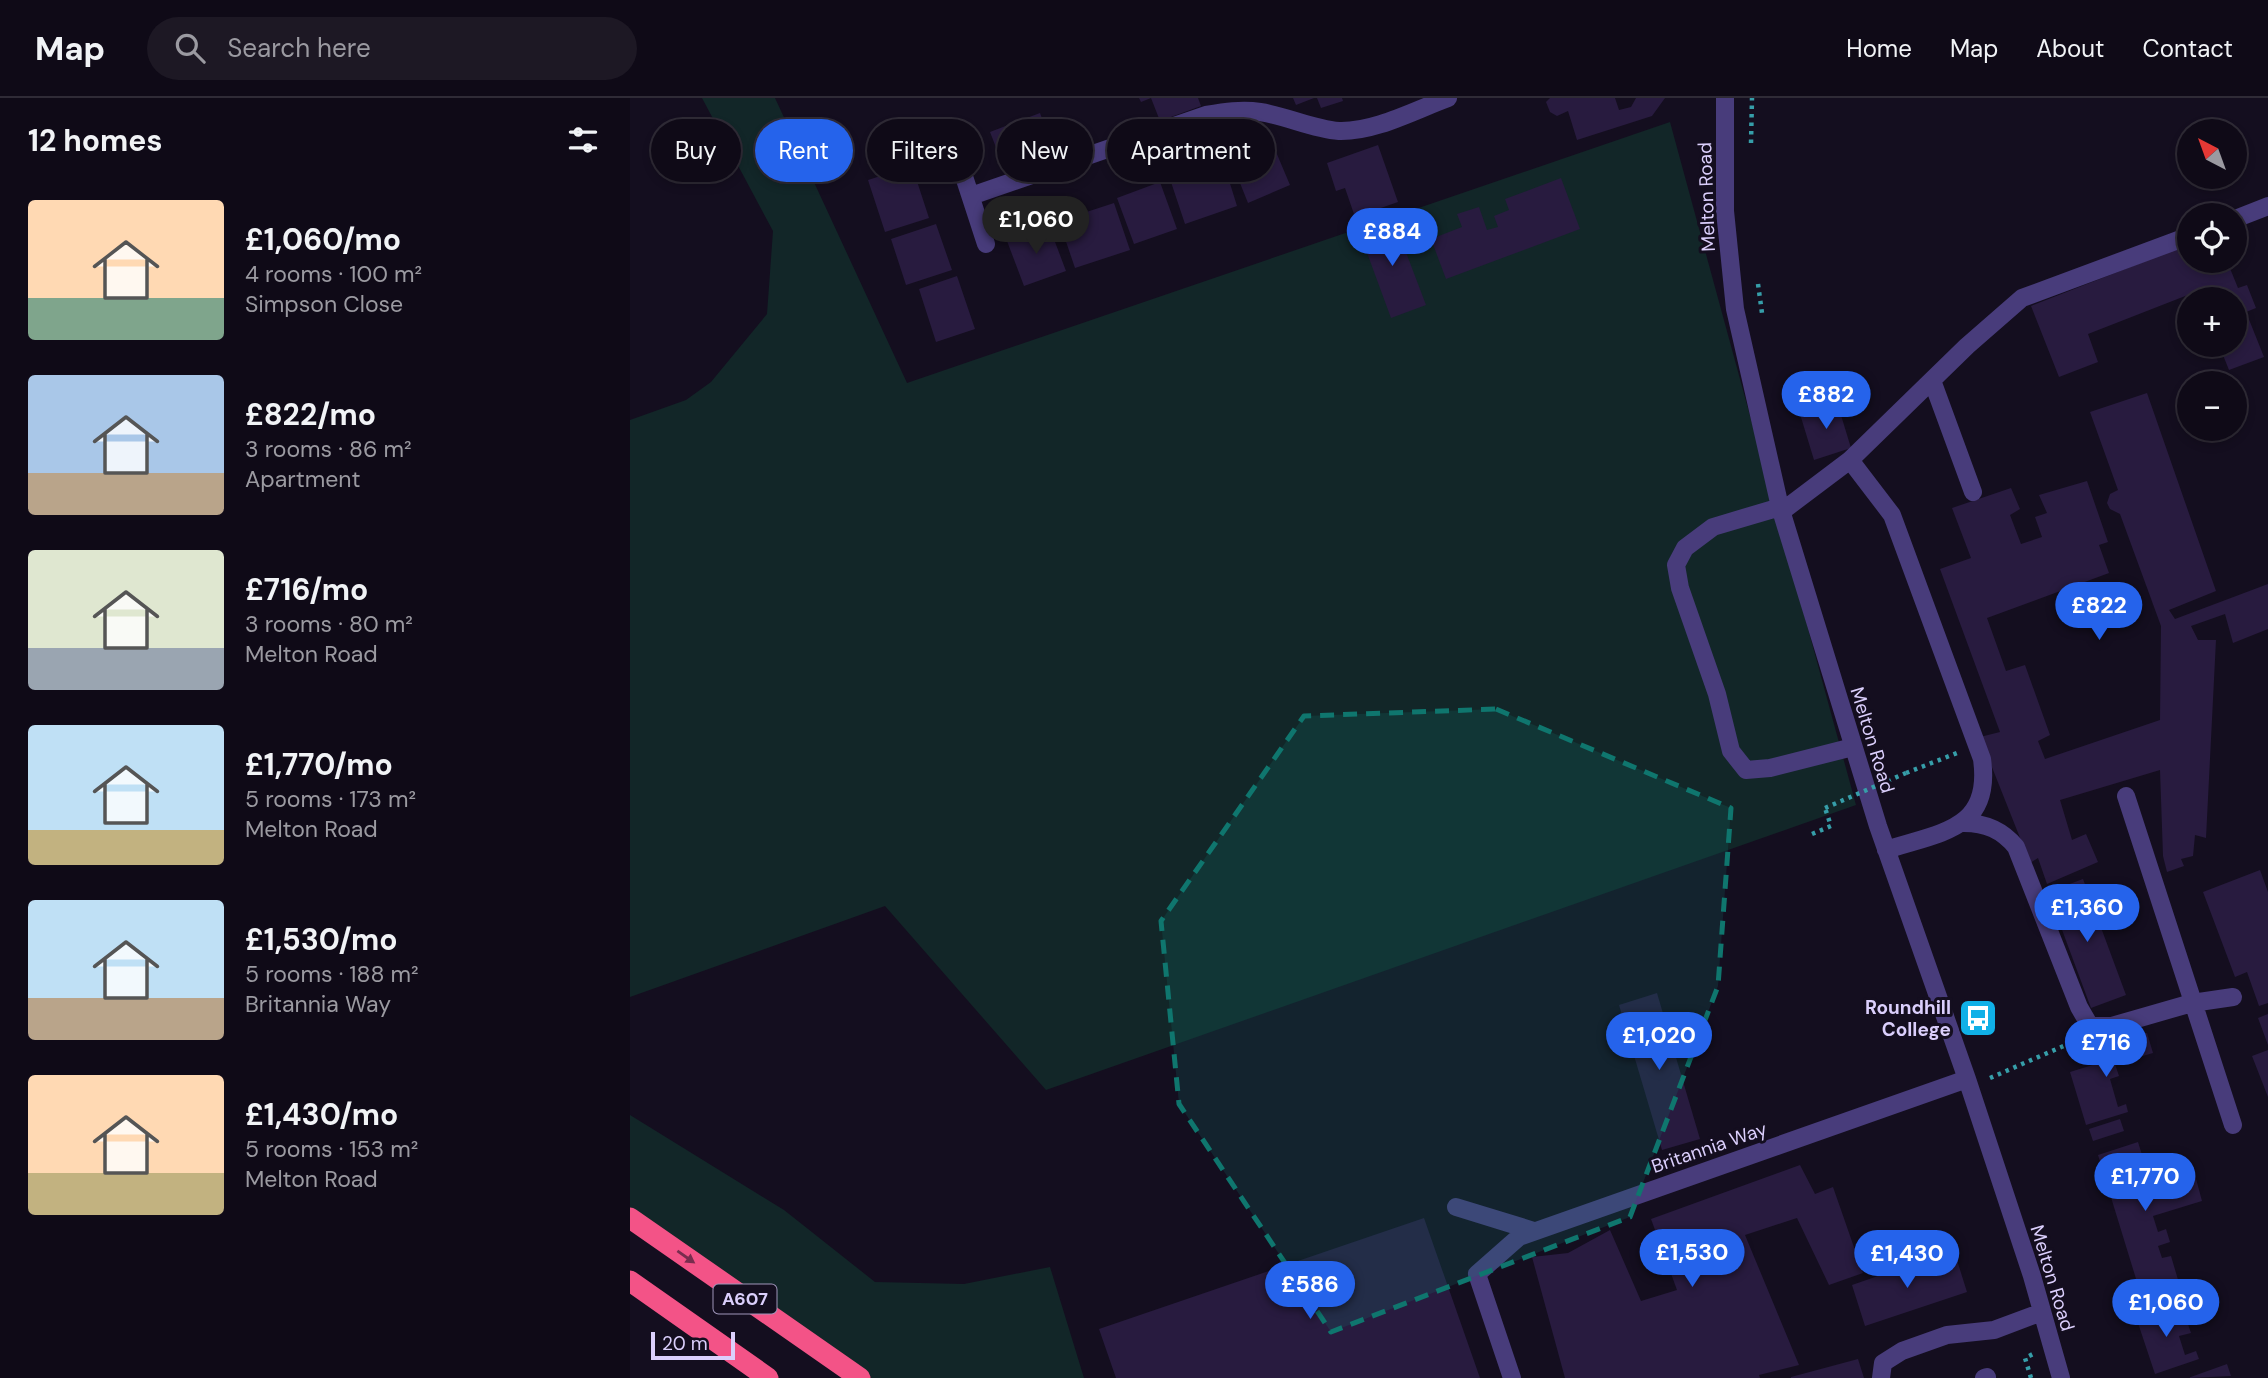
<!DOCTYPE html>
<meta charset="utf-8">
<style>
body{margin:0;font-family:"DM Sans",sans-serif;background:#1d1824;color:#f1f3f6;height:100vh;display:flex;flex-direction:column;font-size:26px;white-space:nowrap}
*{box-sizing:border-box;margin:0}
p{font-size:23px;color:#9b9aa1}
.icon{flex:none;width:38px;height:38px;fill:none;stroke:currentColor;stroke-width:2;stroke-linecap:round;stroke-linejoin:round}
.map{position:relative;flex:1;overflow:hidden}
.side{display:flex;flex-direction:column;background:#0f0a17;width:630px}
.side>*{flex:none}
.banner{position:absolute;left:21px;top:21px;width:665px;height:63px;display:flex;gap:14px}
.needle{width:46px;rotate:319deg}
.buttons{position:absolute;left:1547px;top:21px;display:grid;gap:14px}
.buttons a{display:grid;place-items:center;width:70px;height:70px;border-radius:50%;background:#0f0a17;box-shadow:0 4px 10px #0003,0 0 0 2px #2f2b36;font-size:35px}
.scale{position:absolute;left:21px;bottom:18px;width:84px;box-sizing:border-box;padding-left:7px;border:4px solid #dbcffc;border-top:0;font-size:19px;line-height:24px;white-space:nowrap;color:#dbcffc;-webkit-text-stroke:5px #140e1f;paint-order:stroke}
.price{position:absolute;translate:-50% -60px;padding:0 16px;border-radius:24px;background:#2563eb;color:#fff;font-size:23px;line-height:46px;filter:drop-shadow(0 2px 4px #0008)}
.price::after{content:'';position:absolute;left:50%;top:42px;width:21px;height:16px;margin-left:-10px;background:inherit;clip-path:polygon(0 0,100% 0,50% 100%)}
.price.active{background:#222;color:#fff}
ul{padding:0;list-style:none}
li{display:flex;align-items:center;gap:21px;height:175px;padding:0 28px}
li span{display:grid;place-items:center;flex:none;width:196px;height:140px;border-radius:7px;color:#555}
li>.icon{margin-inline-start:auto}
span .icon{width:84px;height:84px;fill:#fffc;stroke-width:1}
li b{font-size:30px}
h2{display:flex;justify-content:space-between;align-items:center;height:84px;padding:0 28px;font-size:30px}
.pill{padding:0 24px;border-radius:32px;background:#0f0a17;box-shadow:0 4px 10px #0003,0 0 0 2px #2f2b36;font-size:24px;line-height:63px}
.pill.active{background:#2563eb;color:#fff}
header{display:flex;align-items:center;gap:42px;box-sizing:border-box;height:98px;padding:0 35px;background:#0f0a17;border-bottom:2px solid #2f2b36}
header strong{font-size:33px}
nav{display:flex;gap:38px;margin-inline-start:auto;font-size:24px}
.search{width:490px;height:63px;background:#1d1824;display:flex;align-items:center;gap:18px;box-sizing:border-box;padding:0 24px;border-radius:38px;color:#9b9aa1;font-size:26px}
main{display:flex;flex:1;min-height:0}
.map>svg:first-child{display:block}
.green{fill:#122628}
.building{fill:#281b3f}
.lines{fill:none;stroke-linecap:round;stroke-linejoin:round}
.path{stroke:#369ea9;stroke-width:4.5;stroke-dasharray:3.5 5;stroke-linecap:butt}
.minor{stroke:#483c7b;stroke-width:18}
.highway{stroke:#f35387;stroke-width:21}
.path-bridge{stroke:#369ea9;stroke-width:4.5;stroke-dasharray:3.5 5;stroke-linecap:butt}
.oneway{fill:#782d4e}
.marked{fill:#0f766e;fill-opacity:0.2;stroke:#0f766e;stroke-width:5;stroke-dasharray:14 9;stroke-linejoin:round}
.labels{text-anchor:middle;stroke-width:6;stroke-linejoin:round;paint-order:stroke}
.shield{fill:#140e1f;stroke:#9f95ba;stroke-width:2}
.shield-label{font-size:18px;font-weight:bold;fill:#dbcffc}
.street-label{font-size:19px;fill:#dbcffc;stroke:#140e1f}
.poi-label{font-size:19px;font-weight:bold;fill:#dbcffc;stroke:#140e1f;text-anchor:end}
</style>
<header>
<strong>Map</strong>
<div class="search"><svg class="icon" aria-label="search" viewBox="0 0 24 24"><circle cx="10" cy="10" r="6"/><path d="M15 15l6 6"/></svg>Search here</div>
<nav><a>Home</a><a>Map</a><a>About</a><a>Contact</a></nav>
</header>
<main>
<section class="side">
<h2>12 homes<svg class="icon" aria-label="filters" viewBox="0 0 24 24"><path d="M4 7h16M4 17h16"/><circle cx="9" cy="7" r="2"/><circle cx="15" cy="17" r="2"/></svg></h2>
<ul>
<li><span style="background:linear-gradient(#ffd9b3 70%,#7fa58c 0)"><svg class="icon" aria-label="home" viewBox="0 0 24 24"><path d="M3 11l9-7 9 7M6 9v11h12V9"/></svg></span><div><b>£1,060/mo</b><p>4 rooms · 100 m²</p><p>Simpson Close</p></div></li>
<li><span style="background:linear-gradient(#a9c7e8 70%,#b9a48a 0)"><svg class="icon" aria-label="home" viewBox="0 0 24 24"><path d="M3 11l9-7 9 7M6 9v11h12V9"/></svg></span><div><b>£822/mo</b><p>3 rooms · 86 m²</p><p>Apartment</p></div></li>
<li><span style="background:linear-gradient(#dfe7d0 70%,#9aa5b1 0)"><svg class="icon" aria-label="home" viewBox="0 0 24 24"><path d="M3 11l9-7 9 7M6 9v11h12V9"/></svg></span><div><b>£716/mo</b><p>3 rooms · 80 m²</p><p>Melton Road</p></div></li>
<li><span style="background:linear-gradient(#bfe0f5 75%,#c2b280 0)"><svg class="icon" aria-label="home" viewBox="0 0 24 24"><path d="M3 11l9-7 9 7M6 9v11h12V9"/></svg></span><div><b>£1,770/mo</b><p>5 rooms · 173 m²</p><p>Melton Road</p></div></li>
<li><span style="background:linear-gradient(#bfe0f5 70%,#b9a48a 0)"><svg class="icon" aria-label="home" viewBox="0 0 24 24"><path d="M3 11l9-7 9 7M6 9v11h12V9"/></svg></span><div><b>£1,530/mo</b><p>5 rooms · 188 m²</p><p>Britannia Way</p></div></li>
<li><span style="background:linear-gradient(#ffd9b3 70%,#c2b280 0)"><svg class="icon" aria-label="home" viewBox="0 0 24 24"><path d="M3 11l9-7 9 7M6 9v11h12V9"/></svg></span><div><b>£1,430/mo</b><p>5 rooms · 153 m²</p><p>Melton Road</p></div></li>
</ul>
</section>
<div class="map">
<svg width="1638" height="1280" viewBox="0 0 1638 1280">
<rect width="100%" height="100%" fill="#140e1f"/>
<path class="green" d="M 72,0 L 145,0 L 277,285 L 1040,24 L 1226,707 L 416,992 L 255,808 L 0,899 L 0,322 L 56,302 L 81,284 L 137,216 L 143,133 Z
M 0,1017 L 154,1112 L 245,1184 L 334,1186 L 420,1169 L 454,1280 L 230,1280 L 0,1120 Z"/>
<path class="building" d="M 509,0 L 568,0 L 571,8 L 530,23 L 521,0 L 511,4 Z
M 663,0 L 684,0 L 666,7 Z
M 687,0 L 712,0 L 713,3 L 691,10 Z
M 920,0 L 985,0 L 989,12 L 1001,9 L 1006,0 L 1035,0 L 1022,18 L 947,42 L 938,13 L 927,18 L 920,14 L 916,4 Z
M 410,15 L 417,34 L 427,30 L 436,52 L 376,75 L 360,34 Z
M 641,42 L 660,87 L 618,105 L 600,60 Z
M 748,47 L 768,104 L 725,119 L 715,90 L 706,93 L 697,65 Z
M 593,63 L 607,108 L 555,126 L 540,81 Z
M 282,68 L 299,120 L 255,134 L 238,82 Z
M 931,80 L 950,131 L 816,181 L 801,141 L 832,129 L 827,116 L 849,109 L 857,132 L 868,129 L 864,118 L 879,112 L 875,101 Z
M 530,84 L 547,131 L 504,146 L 487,100 Z
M 484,105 L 500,152 L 445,170 L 429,123 Z
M 763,120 L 796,207 L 761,220 L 729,133 Z
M 306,126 L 322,172 L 276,187 L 261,141 Z
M 419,128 L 436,173 L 394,188 L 377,143 Z
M 1559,146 L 1559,163 L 1597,163 L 1608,190 L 1617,187 L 1626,210 L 1616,214 L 1634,259 L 1599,272 L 1589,247 L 1605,247 L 1605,201 L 1571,201 L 1568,193 L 1458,236 L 1468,264 L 1429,279 L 1401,208 Z
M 327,178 L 345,231 L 306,244 L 289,191 Z
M 1517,295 L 1586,493 L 1539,512 L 1545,521 L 1638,486 L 1638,531 L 1603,545 L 1595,516 L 1561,528 L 1568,542 L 1586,542 L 1576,740 L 1565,737 L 1563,758 L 1551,761 L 1554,768 L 1537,774 L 1533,758 L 1530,672 L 1430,702 L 1442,742 L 1456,736 L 1468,764 L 1417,786 L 1408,760 L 1400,765 L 1350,639 L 1370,634 L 1310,471 L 1341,460 L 1322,410 L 1381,390 L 1390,411 L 1380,417 L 1391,446 L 1412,439 L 1405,419 L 1417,415 L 1409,397 L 1457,383 L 1478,444 L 1469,447 L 1479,475 L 1357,520 L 1376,573 L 1395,567 L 1420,637 L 1408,643 L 1415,661 L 1530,622 L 1531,528 L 1490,416 L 1480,411 L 1477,405 L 1480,396 L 1488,392 L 1460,314 Z
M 1207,304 L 1221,350 L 1184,362 L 1170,316 Z
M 1630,772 L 1638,794 L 1638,905 L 1629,908 L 1617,874 L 1605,879 L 1573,794 Z
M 1453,781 L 1496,897 L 1461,910 L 1418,794 Z
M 1027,895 L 1070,1041 L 1032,1052 L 989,907 Z
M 1638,916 L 1638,947 L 1628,920 Z
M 1517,935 L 1523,955 L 1485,966 L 1489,978 L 1480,981 L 1488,1009 L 1496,1006 L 1498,1014 L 1456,1027 L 1440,974 L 1469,965 L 1465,952 Z
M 1638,952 L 1638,999 L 1622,958 Z
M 1490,1021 L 1494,1033 L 1463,1043 L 1459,1031 Z
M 1508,1044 L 1517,1073 L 1522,1072 L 1527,1089 L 1565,1077 L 1572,1103 L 1523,1118 L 1528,1134 L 1536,1131 L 1540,1144 L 1528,1148 L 1532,1160 L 1541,1158 L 1549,1185 L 1511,1197 L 1468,1057 Z
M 1170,1067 L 1185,1096 L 1203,1089 L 1233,1175 L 1199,1187 L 1167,1120 L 1115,1137 L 1169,1267 L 1129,1277 L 1130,1280 L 935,1280 L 902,1159 L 938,1155 L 980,1132 L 1011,1203 L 1047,1192 L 1021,1121 Z
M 794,1120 L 850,1280 L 486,1280 L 469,1231 Z
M 1326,1159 L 1337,1194 L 1235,1228 L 1222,1187 L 1248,1178 L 1246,1172 L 1275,1163 L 1278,1175 Z
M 1551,1206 L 1561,1235 L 1549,1238 L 1555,1257 L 1566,1253 L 1569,1261 L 1525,1276 L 1507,1222 Z
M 1228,1261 L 1234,1280 L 1161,1280 L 1161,1279 Z
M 1597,1266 L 1601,1278 L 1558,1280 Z"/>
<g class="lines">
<path class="path" d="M 1121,45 L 1122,0
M 1128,186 L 1132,215
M 1276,675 L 1327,655
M 1182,736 L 1201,728 L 1195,710
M 1360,980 L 1445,943
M 1401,1280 L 1395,1260 L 1403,1256"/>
<path class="minor" d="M 1095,0 L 1095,113 L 1105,211 L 1150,409 L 1248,728 L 1337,981 L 1402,1178 L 1431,1280
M 327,57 L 356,146
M 341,98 L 576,17 C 594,14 612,11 630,14 C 657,18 682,31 709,33 C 745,34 785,12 818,0
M 1605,121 L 1638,108
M 1303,285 L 1343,394
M 1220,362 L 1262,417 L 1352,661 C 1362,732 1311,734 1256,752
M 1150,409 L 1083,429 L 1055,450 L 1046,467 L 1050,490 L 1087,596 L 1101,653 L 1116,672 L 1140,670 L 1223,649
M 1151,414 L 1220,362 L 1337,248 L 1392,200 L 1559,138
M 1496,698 L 1603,1027
M 1334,725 C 1356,725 1372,732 1386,749 L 1449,909 L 1460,928 L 1482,928 L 1562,905 L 1603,899
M 826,1109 L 904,1133
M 882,1280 L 847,1176 L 889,1139 L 1337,981
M 1251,1280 L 1253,1265 L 1272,1253 L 1317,1237 L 1364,1232 L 1412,1214
M 1354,1280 L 1357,1279"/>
<path class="highway" d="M 0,1120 L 230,1280
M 0,1183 L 138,1280"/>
<path class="path-bridge" d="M 1195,710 L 1276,675"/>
</g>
<defs><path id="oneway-solid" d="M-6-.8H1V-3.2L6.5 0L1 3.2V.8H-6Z" transform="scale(1.75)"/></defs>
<use class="oneway" href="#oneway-solid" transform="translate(56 1159) rotate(35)"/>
<path class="marked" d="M 866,611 L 1101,710 L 1088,888 L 1000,1119 L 701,1234 L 549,1006 L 531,823 L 674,618 Z"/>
<defs>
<symbol id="bus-square" viewBox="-11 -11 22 22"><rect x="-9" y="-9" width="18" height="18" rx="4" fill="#10b0e7" stroke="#140e1f"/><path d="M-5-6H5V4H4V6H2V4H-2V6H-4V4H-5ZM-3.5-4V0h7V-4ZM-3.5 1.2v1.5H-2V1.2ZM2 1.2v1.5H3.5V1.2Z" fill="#fff"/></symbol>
</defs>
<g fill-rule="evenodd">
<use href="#bus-square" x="1326" y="898" width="44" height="44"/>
</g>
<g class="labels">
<rect class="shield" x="83.5" y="1186.5" width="63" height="29" rx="5"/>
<g class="shield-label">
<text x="115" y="1207">A607</text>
</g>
<g class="street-label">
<text transform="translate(1076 99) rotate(-92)" y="7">Melton Road</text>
<text transform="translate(1243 642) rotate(73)" y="7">Melton Road</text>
<text transform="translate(1079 1049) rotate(-19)" y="7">Britannia Way</text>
<text transform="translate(1423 1180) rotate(73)" y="7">Melton Road</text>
</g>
<g class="poi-label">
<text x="1321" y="916">Roundhill<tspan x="1321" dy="22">College</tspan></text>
</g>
</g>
</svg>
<div class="buttons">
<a><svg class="needle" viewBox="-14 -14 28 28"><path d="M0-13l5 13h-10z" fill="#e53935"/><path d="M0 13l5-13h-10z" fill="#9b9aa1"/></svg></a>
<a><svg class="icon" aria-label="locate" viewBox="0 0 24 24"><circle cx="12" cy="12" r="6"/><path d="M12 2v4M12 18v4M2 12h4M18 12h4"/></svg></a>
<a>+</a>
<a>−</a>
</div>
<div class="scale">20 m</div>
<b class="price active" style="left:406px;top:158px">£1,060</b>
<b class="price" style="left:762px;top:170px">£884</b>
<b class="price" style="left:1196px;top:333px">£882</b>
<b class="price" style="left:1469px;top:544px">£822</b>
<b class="price" style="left:1457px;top:846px">£1,360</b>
<b class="price" style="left:1029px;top:974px">£1,020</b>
<b class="price" style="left:1476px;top:981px">£716</b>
<b class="price" style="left:1515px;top:1115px">£1,770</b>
<b class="price" style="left:1062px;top:1191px">£1,530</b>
<b class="price" style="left:1277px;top:1192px">£1,430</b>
<b class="price" style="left:680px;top:1223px">£586</b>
<b class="price" style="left:1536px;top:1241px">£1,060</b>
<div class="banner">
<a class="pill">Buy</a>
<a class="pill active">Rent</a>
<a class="pill">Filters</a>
<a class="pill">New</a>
<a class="pill">Apartment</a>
</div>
</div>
</main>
